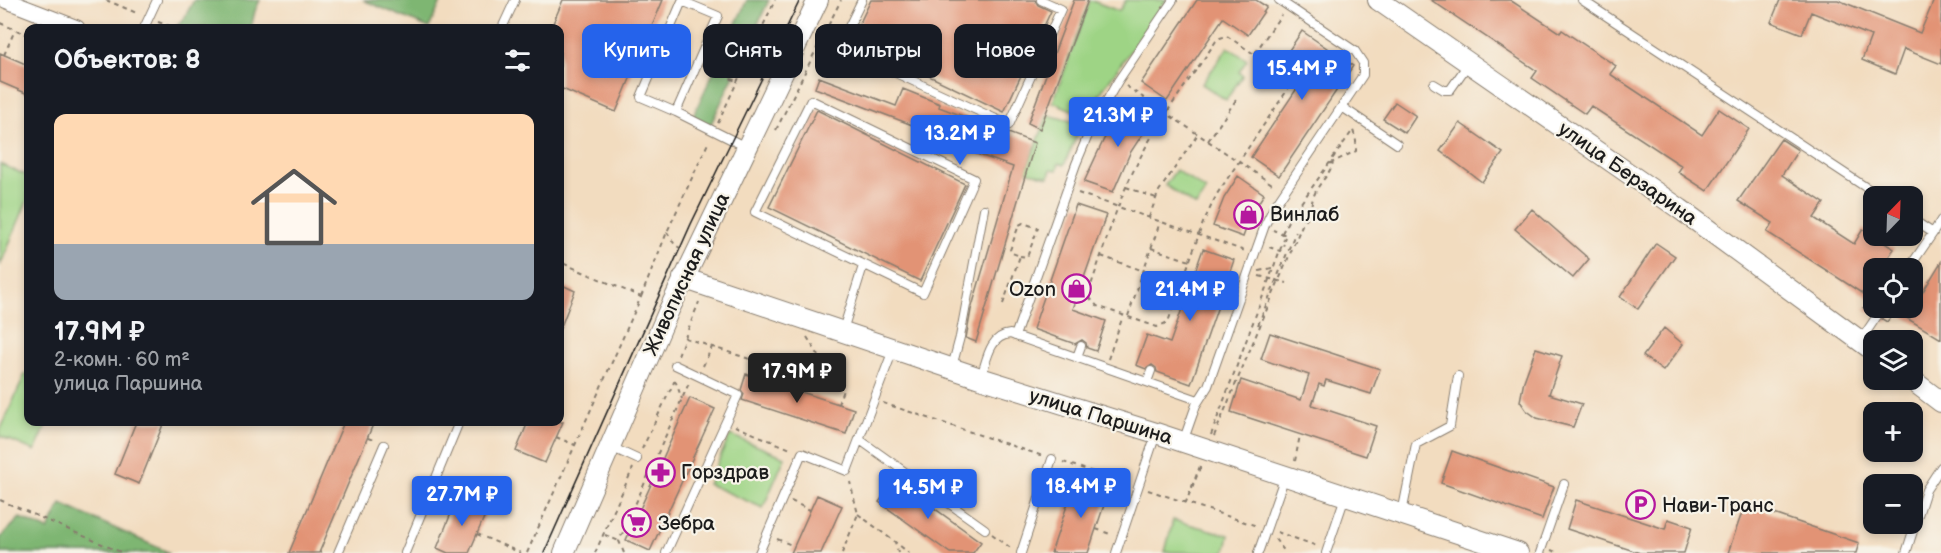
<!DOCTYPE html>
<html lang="ru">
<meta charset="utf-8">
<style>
body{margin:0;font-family:"Balsamiq Sans",sans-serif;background:#20242c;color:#f1f3f6;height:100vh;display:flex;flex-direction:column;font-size:22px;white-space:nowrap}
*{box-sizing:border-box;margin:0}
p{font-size:20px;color:#9ea1a6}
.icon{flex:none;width:33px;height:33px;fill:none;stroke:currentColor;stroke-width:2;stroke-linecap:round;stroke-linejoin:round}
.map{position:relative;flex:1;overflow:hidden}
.sheet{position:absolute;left:24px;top:24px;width:540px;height:402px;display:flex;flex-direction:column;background:#171b24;border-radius:12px;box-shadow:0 3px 9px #0003}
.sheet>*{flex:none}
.guide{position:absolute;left:582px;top:24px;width:570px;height:54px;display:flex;gap:12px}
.needle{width:39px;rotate:23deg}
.buttons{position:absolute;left:1863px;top:186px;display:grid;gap:12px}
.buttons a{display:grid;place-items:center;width:60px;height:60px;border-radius:12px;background:#171b24;box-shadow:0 3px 9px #0003;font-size:30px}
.price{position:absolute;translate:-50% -51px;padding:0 14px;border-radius:6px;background:#2563eb;color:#fff;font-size:20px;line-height:39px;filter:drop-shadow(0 2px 3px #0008)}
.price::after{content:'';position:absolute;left:50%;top:36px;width:18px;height:14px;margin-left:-9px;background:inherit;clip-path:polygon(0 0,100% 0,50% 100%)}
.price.on{background:#222;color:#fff}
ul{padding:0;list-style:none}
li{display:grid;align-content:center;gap:12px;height:318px;padding:0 30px}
li span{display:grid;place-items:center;height:186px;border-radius:12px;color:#555}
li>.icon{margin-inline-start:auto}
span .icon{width:108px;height:108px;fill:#fffc;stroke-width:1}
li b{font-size:26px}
h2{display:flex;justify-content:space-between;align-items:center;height:72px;padding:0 30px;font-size:26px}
.tag{padding:0 21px;border-radius:12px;background:#171b24;box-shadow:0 3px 9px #0003;font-size:21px;line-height:54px}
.tag.on{background:#2563eb;color:#fff}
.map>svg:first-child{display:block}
.green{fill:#9ed485;stroke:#5d7850;stroke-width:1.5}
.forest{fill:#7eb672;stroke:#4d6947;stroke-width:1.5}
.building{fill:#e29375}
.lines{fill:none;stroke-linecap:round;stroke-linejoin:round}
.service-casing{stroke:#877c6e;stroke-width:10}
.minor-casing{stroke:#877c6e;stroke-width:17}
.tertiary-casing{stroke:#877c6e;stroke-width:22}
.path{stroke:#877c6e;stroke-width:2;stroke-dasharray:4.5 4.5;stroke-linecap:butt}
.service{stroke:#fff;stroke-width:8}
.minor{stroke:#fff;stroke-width:15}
.tertiary{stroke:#fff;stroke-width:20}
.tram{stroke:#1c1c1c;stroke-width:1.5}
.labels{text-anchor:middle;stroke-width:4.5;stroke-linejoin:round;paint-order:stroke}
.street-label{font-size:20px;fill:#1c1c1c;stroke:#f7f3e8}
.poi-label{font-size:20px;fill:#1c1c1c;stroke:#f7f3e8;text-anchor:start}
</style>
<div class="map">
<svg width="1941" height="553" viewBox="0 0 1941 553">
<rect width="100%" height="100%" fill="#f7f3e8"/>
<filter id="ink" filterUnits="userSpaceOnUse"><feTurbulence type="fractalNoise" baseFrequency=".0167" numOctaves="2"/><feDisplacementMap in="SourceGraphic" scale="12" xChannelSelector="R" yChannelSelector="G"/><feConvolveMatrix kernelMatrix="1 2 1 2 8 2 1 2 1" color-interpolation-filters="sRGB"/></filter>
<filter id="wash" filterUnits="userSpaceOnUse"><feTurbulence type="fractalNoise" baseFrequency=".008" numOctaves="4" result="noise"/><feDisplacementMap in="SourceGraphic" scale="24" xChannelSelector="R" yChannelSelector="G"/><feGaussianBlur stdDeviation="1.35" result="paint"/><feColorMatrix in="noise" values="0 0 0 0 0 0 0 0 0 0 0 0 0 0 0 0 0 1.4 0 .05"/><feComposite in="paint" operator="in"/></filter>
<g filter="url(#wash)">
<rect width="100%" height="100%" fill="#f2dcbf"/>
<path class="green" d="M 1090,0 L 1119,11 L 1126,0 L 1167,0 L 1103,89 L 1086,116 L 1053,102 Z
M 1228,47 L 1247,60 L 1239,72 L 1243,75 L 1226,100 L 1202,84 Z
M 1048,115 L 1082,124 L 1064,165 L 1059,163 L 1057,170 L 1051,169 L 1049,177 L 1026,171 Z
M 0,164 L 28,176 L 28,199 L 0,266 Z
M 1176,170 L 1206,190 L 1196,206 L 1165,185 Z
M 25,374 L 28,375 L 28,422 L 48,422 L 35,451 L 0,436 L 0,431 Z
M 730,435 L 785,457 L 763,508 L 708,484 Z
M 1173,520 L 1229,535 L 1225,553 L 1165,552 Z"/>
<path class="forest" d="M 194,0 L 260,0 L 255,11 L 251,28 L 175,28 L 183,20 Z
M 363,0 L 442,0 L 429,28 Z
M 747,0 L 769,0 L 711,124 L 702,127 L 692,118 Z
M 61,504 L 170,553 L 0,553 L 0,538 L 20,518 L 48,530 Z"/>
<g id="blocks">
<path class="building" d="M 563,0 L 663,0 L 616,112 L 560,88 L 560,28 L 551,28 Z
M 871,0 L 1035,0 L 1038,5 L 1051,11 L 1004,112 L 852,39 Z
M 1074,0 L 1088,0 L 1040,129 L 1028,123 Z
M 1197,0 L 1256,0 L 1267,7 L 1248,35 L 1223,18 L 1167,101 L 1141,83 Z
M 1431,0 L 1510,0 L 1560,33 L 1562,30 L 1616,66 L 1610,74 L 1702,135 L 1719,109 L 1749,129 L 1707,191 L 1678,172 L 1682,166 L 1591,106 L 1585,114 L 1532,78 L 1537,71 Z
M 1780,0 L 1838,0 L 1920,33 L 1934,0 L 1941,0 L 1941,64 L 1904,49 L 1895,74 L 1862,60 L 1871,36 L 1811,12 L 1802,34 L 1771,22 Z
M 1302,31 L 1353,66 L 1279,176 L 1251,157 L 1306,75 L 1283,59 Z
M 0,53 L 28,65 L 28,94 L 0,82 Z
M 819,77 L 896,106 L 903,89 L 940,104 L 939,107 L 1035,143 L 976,342 L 966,338 L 971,310 L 1013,167 L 963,149 L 965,145 L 815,88 Z
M 1129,101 L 1153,118 L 1130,153 L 1113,192 L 1084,182 L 1104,139 Z
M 1395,102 L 1416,116 L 1405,133 L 1383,119 Z
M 817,110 L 965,184 L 920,281 L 769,207 Z
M 1460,123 L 1503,153 L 1482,182 L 1440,151 Z
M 1781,139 L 1798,150 L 1782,175 L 1824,203 L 1814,218 L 1854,244 L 1863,229 L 1894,249 L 1881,268 L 1874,268 L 1874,301 L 1767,232 L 1773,223 L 1738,201 Z
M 1238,176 L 1264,194 L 1252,213 L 1243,237 L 1213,226 L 1224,198 Z
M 1076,205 L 1106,215 L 1073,309 L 1106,321 L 1096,351 L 1087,348 L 1086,343 L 1082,340 L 1075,344 L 1033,329 Z
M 1532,209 L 1589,259 L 1573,278 L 1515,229 Z
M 1656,243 L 1675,256 L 1638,309 L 1620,297 Z
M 1203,249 L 1234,260 L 1191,384 L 1157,372 L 1156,368 L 1152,365 L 1146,369 L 1136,365 L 1147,335 L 1170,343 Z
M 1941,262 L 1941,339 L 1895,311 L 1887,322 L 1882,319 L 1883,314 L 1880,311 L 1872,313 L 1864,308 L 1913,308 Z
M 560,284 L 575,291 L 560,329 Z
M 1664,328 L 1683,344 L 1663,371 L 1643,356 Z
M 1270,333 L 1380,369 L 1371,394 L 1326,380 L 1324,386 L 1319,384 L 1312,405 L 1376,426 L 1366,456 L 1231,412 L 1241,380 L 1301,400 L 1309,375 L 1261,359 Z
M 1536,348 L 1562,356 L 1549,394 L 1582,404 L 1573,427 L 1537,418 L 1526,410 L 1520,401 L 1524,381 Z
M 746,374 L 854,409 L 846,434 L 742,400 L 744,394 L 741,390 Z
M 690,398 L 715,409 L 650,551 L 626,540 Z
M 136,422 L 164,422 L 139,484 L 115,474 Z
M 344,422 L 374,422 L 319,553 L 289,553 Z
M 528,422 L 563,422 L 545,463 L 516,451 Z
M 1452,451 L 1554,487 L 1542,519 L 1441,483 Z
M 1076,479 L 1109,490 L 1088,553 L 1051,553 Z
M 895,480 L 981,542 L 973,553 L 950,553 L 879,502 Z
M 817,495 L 842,506 L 821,553 L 791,553 Z
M 458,496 L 488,508 L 469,553 L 448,553 L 437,548 Z
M 1576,500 L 1665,529 L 1668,519 L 1692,527 L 1684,553 L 1640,553 L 1567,529 Z
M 1745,504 L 1859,543 L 1856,553 L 1728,553 Z"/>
</g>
</g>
<g filter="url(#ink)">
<use href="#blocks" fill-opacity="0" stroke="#877c6e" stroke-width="1.5"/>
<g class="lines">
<defs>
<path id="service" d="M 862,0 L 839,47 L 1009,125 L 1061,9 L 1041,0
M 1582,0 L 1879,196
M 682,1 L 718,16 L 676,112 L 641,97 Z
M 144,28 L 157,0
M 502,28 L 515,0
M 1434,84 L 1444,90 L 1450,90 L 1469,63
M 811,100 L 974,179 L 923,293 L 755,212 Z
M 1342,107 L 1397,144
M 676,112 L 746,147
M 1912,219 L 1933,233 L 1941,220
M 1909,268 L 1933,233
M 843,330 L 863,266
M 1015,336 L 1076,164 L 1091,128 L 1118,81 L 1173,0
M 1861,340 L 1877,316
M 1077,357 L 1081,346
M 952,367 L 960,337 L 984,209
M 981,377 C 987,360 989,336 1010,334 L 1198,400
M 1147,382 L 1151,371
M 860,440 L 985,529
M 1183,442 L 1196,405 L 1208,386 L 1265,225 L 1274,207 L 1363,75 L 1363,63 L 1355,51 L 1279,0
M 611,447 L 637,459
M 1402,513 L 1416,444 L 1450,426 L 1458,376
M 338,553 L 384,445
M 405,553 L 459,422
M 666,553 L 738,395 L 675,365
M 759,553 L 802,453 L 847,471 L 893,350
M 1021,553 L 1052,459
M 1116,553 L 1156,434
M 1258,553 L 1285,476
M 1326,553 L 1345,497
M 1540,553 L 1564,484
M 1906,553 L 1926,490 L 1941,467"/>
<path id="minor" d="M 5,0 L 77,28"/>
<path id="tertiary" d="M 1378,0 L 1680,209 L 1874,351
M 683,278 L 980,378 L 1156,433 L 1518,553
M 1912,380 L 1941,402
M 564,553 L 669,310 L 818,0"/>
</defs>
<use href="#service" class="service-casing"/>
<use href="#minor" class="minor-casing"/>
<use href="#tertiary" class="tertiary-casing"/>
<path class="path" d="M 106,0 L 139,14
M 158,22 L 175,28
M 0,23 L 28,35
M 1227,36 L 1284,74 L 1289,81 L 1288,89 L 1217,194 L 1203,223 L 1168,322 L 1157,327 L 1097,306 L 1090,298 L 1090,288 C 1105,246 1117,201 1138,162 C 1159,119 1190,80 1216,41 L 1220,38 Z
M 1255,53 L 1281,15
M 4,55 L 15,30
M 706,67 L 736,81
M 1126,86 L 1275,186
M 718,123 L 775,0
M 776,130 L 841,0
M 1208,141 L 1238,97
M 1126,187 L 1156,198
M 1078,193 L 1245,251
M 1298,208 L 1305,221
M 1149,217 L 1159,191 L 1198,134
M 667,232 L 675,245 L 680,248
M 1282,233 L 1288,221 L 1353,130 L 1356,141 L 1356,151 L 1329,164
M 1269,247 L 1280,251 L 1284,244
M 1151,248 L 1190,261
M 1101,256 L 1181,284
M 1259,271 L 1272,268
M 1259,276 L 1287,283
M 641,297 L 667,232 L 709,141
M 1003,304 L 1020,256 L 1012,253 L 1010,250 L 1019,225 L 1023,223 L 1038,228 L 1027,257 L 1020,256
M 1128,316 L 1160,222
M 1258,325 L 1296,231
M 807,337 L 840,389
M 685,338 L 762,363
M 678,355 L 699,302
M 1108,359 L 1123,316
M 703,366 L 712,347
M 760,379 L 765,364
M 675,380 L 682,399
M 802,392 L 806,378
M 883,403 L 1043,456
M 838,404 L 843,390
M 735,426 L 793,450
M 1211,435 L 1286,234 L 1283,234 L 1273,230
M 1214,436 L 1302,225 C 1311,216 1310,204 1315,193 C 1320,181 1330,175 1333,162
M 556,437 L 575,445
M 368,438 L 376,441
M 642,449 L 675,380 L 675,376
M 1295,461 L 1300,435
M 1063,462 L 1129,484
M 1200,466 L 1186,502 L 1201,466
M 1148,490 L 1257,526
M 0,500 L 123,553
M 791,501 L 810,510
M 858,514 L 895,542
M 1096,529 L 1110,534
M 1277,532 L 1317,546
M 477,534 L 521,553
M 992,534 L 1012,549
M 605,535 L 619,541
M 777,539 L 794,546
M 1275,539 L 1286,553
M 1551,550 L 1559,553
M 320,552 L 322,553
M 527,553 L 641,297 L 560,262
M 595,553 L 633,468
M 624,553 L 619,541 L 689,383
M 842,553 L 858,514 L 850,482
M 898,553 L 895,542 L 909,553"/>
<use href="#service" class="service"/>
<use href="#minor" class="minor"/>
<use href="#tertiary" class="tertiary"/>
<path class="tram" d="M 544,553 L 691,224 L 800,0"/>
</g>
</g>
<defs>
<symbol id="shop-ring" viewBox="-11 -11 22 22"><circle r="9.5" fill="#f7f3e8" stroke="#b5179e" stroke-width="1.5"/><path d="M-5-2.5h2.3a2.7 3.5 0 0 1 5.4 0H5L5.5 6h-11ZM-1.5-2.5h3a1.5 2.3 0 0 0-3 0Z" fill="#b5179e"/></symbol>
<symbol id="pharmacy-ring" viewBox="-11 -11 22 22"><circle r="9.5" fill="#f7f3e8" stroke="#b5179e" stroke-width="1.5"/><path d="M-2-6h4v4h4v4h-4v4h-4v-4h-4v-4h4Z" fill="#b5179e"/></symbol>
<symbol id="parking-ring" viewBox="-11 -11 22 22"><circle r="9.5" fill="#f7f3e8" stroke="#b5179e" stroke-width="1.5"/><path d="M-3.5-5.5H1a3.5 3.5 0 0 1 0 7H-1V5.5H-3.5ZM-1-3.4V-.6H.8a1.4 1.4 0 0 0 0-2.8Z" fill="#b5179e"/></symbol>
<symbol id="supermarket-ring" viewBox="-11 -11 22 22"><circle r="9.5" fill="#f7f3e8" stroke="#b5179e" stroke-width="1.5"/><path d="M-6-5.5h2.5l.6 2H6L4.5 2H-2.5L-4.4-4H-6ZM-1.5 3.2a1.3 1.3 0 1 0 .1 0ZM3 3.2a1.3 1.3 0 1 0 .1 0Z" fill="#b5179e"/></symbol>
</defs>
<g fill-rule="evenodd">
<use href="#shop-ring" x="1232" y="198" width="33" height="33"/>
<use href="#shop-ring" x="1060" y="272" width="33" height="33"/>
<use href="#pharmacy-ring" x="644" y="456" width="33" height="33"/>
<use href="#parking-ring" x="1624" y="488" width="33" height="33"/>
<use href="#supermarket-ring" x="620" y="506" width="33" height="33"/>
</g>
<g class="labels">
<g class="street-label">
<text transform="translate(1628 173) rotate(35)" y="7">улица Берзарина</text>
<text transform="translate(686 274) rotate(-65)" y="7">Живописная улица</text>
<text transform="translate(1101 416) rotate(17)" y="7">улица Паршина</text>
</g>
<g class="poi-label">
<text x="1270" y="221">Винлаб</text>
<text x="1056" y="296" text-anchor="end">Ozon</text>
<text x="681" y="479">Горздрав</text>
<text x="1662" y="512">Нави-Транс</text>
<text x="658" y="530">Зебра</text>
</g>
</g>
</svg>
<div class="buttons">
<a><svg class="needle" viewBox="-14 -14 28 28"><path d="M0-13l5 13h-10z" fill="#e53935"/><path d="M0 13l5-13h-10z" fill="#9ea1a6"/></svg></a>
<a><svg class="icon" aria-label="locate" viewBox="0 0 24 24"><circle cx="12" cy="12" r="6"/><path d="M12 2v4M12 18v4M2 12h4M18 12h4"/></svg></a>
<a><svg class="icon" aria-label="layers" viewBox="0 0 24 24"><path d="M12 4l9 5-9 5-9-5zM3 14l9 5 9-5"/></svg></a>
<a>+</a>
<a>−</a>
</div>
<b class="price" style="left:1302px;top:101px">15.4M ₽</b>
<b class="price" style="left:1118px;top:148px">21.3M ₽</b>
<b class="price" style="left:960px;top:166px">13.2M ₽</b>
<b class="price" style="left:1190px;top:322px">21.4M ₽</b>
<b class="price on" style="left:797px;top:404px">17.9M ₽</b>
<b class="price" style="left:1081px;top:519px">18.4M ₽</b>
<b class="price" style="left:928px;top:520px">14.5M ₽</b>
<b class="price" style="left:462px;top:527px">27.7M ₽</b>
<div class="guide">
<a class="tag on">Купить</a>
<a class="tag">Снять</a>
<a class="tag">Фильтры</a>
<a class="tag">Новое</a>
</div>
<section class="sheet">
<h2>Объектов: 8<svg class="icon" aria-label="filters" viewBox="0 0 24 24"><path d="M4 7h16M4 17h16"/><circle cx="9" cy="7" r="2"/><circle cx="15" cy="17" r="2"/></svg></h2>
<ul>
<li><span style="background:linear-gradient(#ffd9b3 70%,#9aa5b1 0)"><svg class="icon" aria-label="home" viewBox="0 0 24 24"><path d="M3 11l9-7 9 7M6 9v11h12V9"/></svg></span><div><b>17.9M ₽</b><p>2-комн. · 60 m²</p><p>улица Паршина</p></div></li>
</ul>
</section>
</div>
